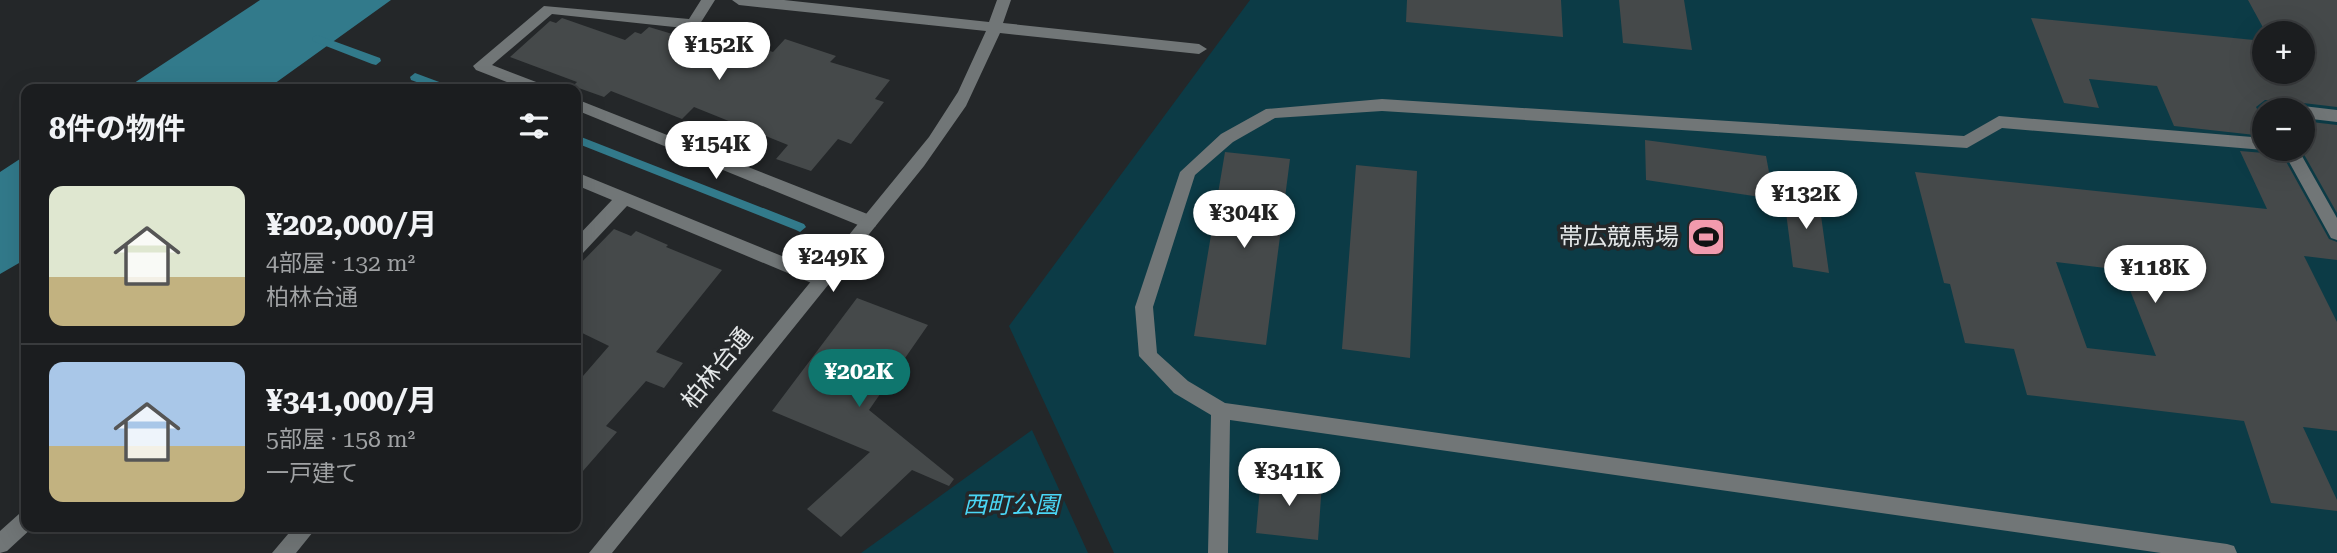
<!DOCTYPE html>
<html lang="ja">
<meta charset="utf-8">
<style>
body{margin:0;font-family:"Roboto Serif","Noto Sans JP",serif;background:#282a2c;color:#f1f3f6;height:100vh;display:flex;flex-direction:column;font-size:26px;white-space:nowrap}
*{box-sizing:border-box;margin:0}
p{font-size:23px;color:#a0a2a4}
.icon{flex:none;width:38px;height:38px;fill:none;stroke:currentColor;stroke-width:2;stroke-linecap:round;stroke-linejoin:round}
.map{position:relative;flex:1;overflow:hidden}
.details{position:absolute;left:21px;top:84px;width:560px;height:448px;display:flex;flex-direction:column;background:#1b1d1f;border-radius:14px;box-shadow:0 7px 28px #0002,0 0 0 2px #393b3d}
.details>*{flex:none}
.controls{position:absolute;left:2252px;top:21px;display:grid;gap:14px}
.controls a{display:grid;place-items:center;width:63px;height:63px;border-radius:50%;background:#1b1d1f;box-shadow:0 7px 28px #0002,0 0 0 2px #393b3d;font-size:35px}
.price{position:absolute;translate:-50% -60px;padding:0 16px;border-radius:24px;background:#fff;color:#222;font-size:23px;line-height:46px;filter:drop-shadow(0 2px 4px #0008)}
.price::after{content:'';position:absolute;left:50%;top:42px;width:21px;height:16px;margin-left:-10px;background:inherit;clip-path:polygon(0 0,100% 0,50% 100%)}
.price.active{background:#0f766e;color:#fff}
ul{padding:0;list-style:none}
li{display:flex;align-items:center;gap:21px;height:175px;padding:0 28px}
li+li{border-top:2px solid #393b3d}
li span{display:grid;place-items:center;flex:none;width:196px;height:140px;border-radius:14px;color:#555}
li>.icon{margin-inline-start:auto}
span .icon{width:84px;height:84px;fill:#fffc;stroke-width:1}
li b{font-size:30px}
h2{display:flex;justify-content:space-between;align-items:center;height:84px;padding:0 28px;font-size:30px}
.map>svg:first-child{display:block}
.green{fill:#0c3b46;fill-rule:evenodd}
.water{fill:#327a8b}
.lines{fill:none;stroke-linecap:round;stroke-linejoin:round}
.stream{fill:#327a8b;fill-rule:evenodd}
.building{fill:#45494a;fill-rule:evenodd}
.service{fill:#717677;fill-rule:evenodd}
.minor{fill:#717677;fill-rule:evenodd}
.tertiary{fill:#717677;fill-rule:evenodd}
.labels{text-anchor:middle;stroke-width:7;stroke-linejoin:round;paint-order:stroke}
.poi-label{font-size:24px;fill:#e4e7e8;stroke:#242729;text-anchor:end}
.street-label{font-size:24px;fill:#e4e7e8;stroke:#242729}
.park-label{font-size:24px;font-style:italic;fill:#4ad6f5;stroke:#242729}
</style>
<div class="map">
<svg width="2337" height="553" viewBox="0 0 2337 553">
<rect width="100%" height="100%" fill="#242729"/>
<path class="green" d="M 1250,0 L 2337,0 L 2337,553 L 1114,553 L 1009,326 ZM 2264,33 L 2303,33 L 2303,72 L 2264,72 ZM 2264,110 L 2303,110 L 2303,149 L 2264,149 Z
M 1032,430 L 1088,553 L 861,553 Z"/>
<path class="water" d="M 260,0 L 391,0 L 267,89 L 125,89 Z
M 26,155 L 26,259 L 0,274 L 0,172 Z"/>
<g class="lines">
<path class="stream" d="M 317,35 L 380,58 L 381,61 L 376,65 L 372,64 L 313,41 L 312,39 L 313,37 Z
M 415,73 L 450,86 L 451,89 L 436,89 L 411,80 L 410,77 Z
M 576,135 L 804,224 L 806,227 L 800,232 L 796,230 L 576,143 Z"/>
</g>
<path class="building" d="M 1407,0 L 1561,0 L 1563,37 L 1406,22 Z
M 1619,0 L 1684,0 L 1692,50 L 1623,43 Z
M 2248,0 L 2337,0 L 2337,107 L 2303,103 L 2296,107 L 2287,101 L 2265,100 L 2256,107 L 2260,115 L 2264,115 L 2264,136 L 2174,126 L 2157,86 L 2089,79 L 2099,108 L 2064,103 L 2031,18 L 2264,41 L 2264,72 L 2303,72 L 2303,33 L 2266,33 Z
M 562,18 L 625,40 L 635,32 L 641,34 L 649,27 L 689,39 L 695,32 L 723,39 L 725,37 L 773,52 L 785,39 L 836,56 L 830,62 L 890,80 L 875,99 L 884,102 L 851,144 L 838,139 L 811,171 L 776,159 L 788,145 L 694,107 L 682,119 L 611,91 L 604,97 L 573,86 L 577,82 L 510,57 L 550,21 L 556,23 Z
M 2303,121 L 2337,125 L 2337,213 L 2301,149 L 2303,149 Z
M 1645,140 L 1766,156 L 1774,199 L 1646,180 Z
M 2271,149 L 2279,149 L 2329,239 L 2337,242 L 2337,260 L 2304,256 L 2337,322 L 2337,431 L 2303,427 L 2337,500 L 2337,511 L 2271,503 L 2244,421 L 2027,395 L 2014,349 L 1965,343 L 1950,284 L 1944,283 L 1915,172 L 2267,209 L 2240,151 L 2264,153 ZM 2056,262 L 2122,270 L 2156,356 L 2087,348 Z
M 1225,152 L 1290,159 L 1266,345 L 1194,336 Z
M 1356,165 L 1417,171 L 1410,358 L 1342,349 Z
M 1783,189 L 1818,194 L 1829,273 L 1793,267 Z
M 614,229 L 631,236 L 636,231 L 668,245 L 666,247 L 722,270 L 656,352 L 683,363 L 664,388 L 646,381 L 606,426 L 617,432 L 576,479 L 576,384 L 609,346 L 576,330 L 576,268 Z
M 857,298 L 928,325 L 869,410 L 954,479 L 949,486 L 912,470 L 841,537 L 807,509 L 870,452 L 772,411 Z
M 1261,475 L 1322,483 L 1318,540 L 1256,533 Z"/>
<g class="lines">
<path class="service" d="M 1382,99 L 1964,136 L 1999,116 L 2264,138 L 2264,149 L 2268,149 L 2264,150 L 2002,128 L 1967,148 L 1382,111 L 1275,118 L 1233,142 L 1195,175 L 1153,307 L 1157,353 L 1188,381 L 1225,403 L 2227,544 L 2234,546 L 2237,553 L 2161,553 L 1230,420 L 1228,553 L 1208,553 L 1211,415 L 1174,393 L 1139,356 L 1135,307 L 1180,172 L 1221,134 L 1266,109 Z
M 2267,102 L 2287,104 L 2295,110 L 2264,110 L 2262,114 L 2259,108 Z
M 2303,106 L 2337,110 L 2337,122 L 2303,118 L 2303,110 L 2296,110 Z
M 2282,149 L 2298,149 L 2337,218 L 2337,240 L 2331,238 Z"/>
<path class="minor" d="M 701,0 L 715,0 L 698,27 L 693,29 L 552,14 L 492,65 L 544,85 L 547,89 L 525,89 L 476,70 L 473,66 L 544,6 L 689,19 Z
M 576,99 L 875,217 L 877,222 L 875,227 L 863,227 L 576,110 Z
M 576,172 L 826,274 L 829,279 L 826,284 L 814,284 L 627,206 L 582,254 L 576,256 L 576,238 L 612,200 L 576,185 Z
M 26,511 L 26,527 L 33,527 L 7,551 L 0,553 L 0,531 L 19,514 Z
M 294,527 L 317,527 L 296,553 L 272,553 Z"/>
<path class="tertiary" d="M 732,0 L 784,0 L 989,22 L 997,0 L 1011,0 L 1003,23 L 1199,44 L 1207,49 L 1199,54 L 1000,33 L 966,106 L 924,166 L 612,553 L 589,553 L 929,137 L 958,92 L 986,31 L 739,5 Z"/>
</g>
<defs>
<symbol id="stadium-square" viewBox="-11 -11 22 22"><rect x="-9" y="-9" width="18" height="18" rx="4" fill="#f29aad" stroke="#242729"/><path d="M0-5a6.5 5 0 1 0 0 10a6.5 5 0 1 0 0-10ZM-3.5-1.8h7v3.6h-7Z" fill="#111"/></symbol>
</defs>
<g fill-rule="evenodd">
<use href="#stadium-square" x="1684" y="215" width="44" height="44"/>
</g>
<g class="labels">
<g class="poi-label">
<text x="1679" y="245">帯広競馬場</text>
</g>
<g class="street-label">
<text transform="translate(717 368) rotate(-51)" y="8">柏林台通</text>
</g>
<g class="park-label">
<text x="1011" y="513">西町公園</text>
</g>
</g>
</svg>
<div class="controls">
<a>+</a>
<a>−</a>
</div>
<b class="price" style="left:719px;top:82px">¥152K</b>
<b class="price" style="left:716px;top:181px">¥154K</b>
<b class="price" style="left:1806px;top:231px">¥132K</b>
<b class="price" style="left:1244px;top:250px">¥304K</b>
<b class="price" style="left:833px;top:294px">¥249K</b>
<b class="price" style="left:2155px;top:305px">¥118K</b>
<b class="price active" style="left:859px;top:409px">¥202K</b>
<b class="price" style="left:1289px;top:508px">¥341K</b>
<section class="details">
<h2>8件の物件<svg class="icon" aria-label="filters" viewBox="0 0 24 24"><path d="M4 7h16M4 17h16"/><circle cx="9" cy="7" r="2"/><circle cx="15" cy="17" r="2"/></svg></h2>
<ul>
<li><span style="background:linear-gradient(#dfe7d0 65%,#c2b280 0)"><svg class="icon" aria-label="home" viewBox="0 0 24 24"><path d="M3 11l9-7 9 7M6 9v11h12V9"/></svg></span><div><b>¥202,000/月</b><p>4部屋 · 132 m²</p><p>柏林台通</p></div></li>
<li><span style="background:linear-gradient(#a9c7e8 60%,#c2b280 0)"><svg class="icon" aria-label="home" viewBox="0 0 24 24"><path d="M3 11l9-7 9 7M6 9v11h12V9"/></svg></span><div><b>¥341,000/月</b><p>5部屋 · 158 m²</p><p>一戸建て</p></div></li>
</ul>
</section>
</div>
